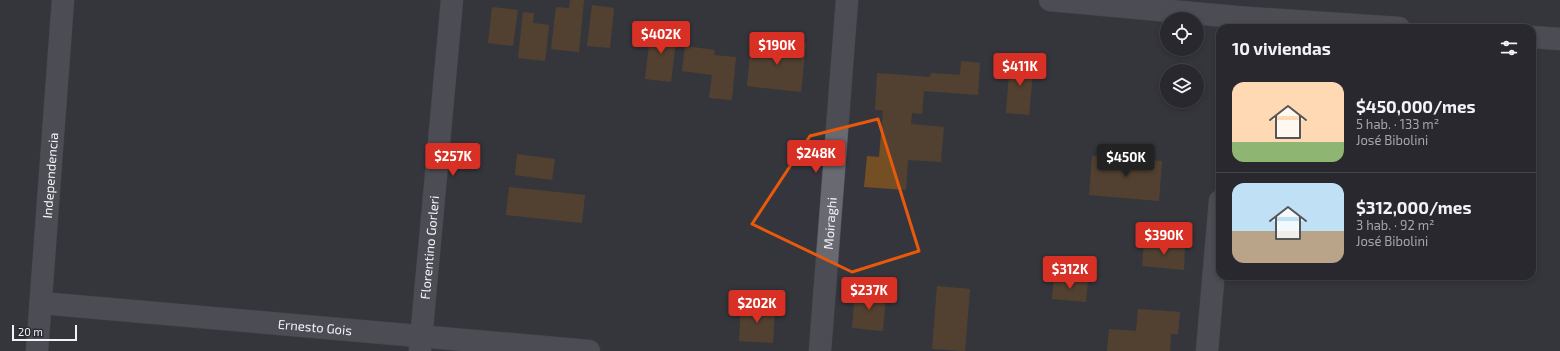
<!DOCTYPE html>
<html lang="es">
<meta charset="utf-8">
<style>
body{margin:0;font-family:"Exo 2",sans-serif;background:#34343a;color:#f1f3f6;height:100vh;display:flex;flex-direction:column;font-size:15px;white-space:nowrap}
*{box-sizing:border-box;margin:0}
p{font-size:13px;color:#a5a6aa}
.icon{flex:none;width:22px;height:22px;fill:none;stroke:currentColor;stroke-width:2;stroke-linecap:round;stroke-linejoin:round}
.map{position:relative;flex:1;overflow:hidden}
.details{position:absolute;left:1216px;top:24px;width:320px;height:256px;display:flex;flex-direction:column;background:#28282e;border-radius:12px;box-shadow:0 2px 6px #0003,0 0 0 1px #44444a}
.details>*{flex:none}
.buttons{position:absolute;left:1160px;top:12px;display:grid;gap:8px}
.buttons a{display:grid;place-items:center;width:44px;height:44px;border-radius:50%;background:#28282e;box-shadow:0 2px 6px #0003,0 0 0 1px #44444a;font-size:20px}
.scale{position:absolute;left:12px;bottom:10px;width:65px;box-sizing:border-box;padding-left:4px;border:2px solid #f2f3f7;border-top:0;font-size:11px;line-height:14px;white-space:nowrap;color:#f2f3f7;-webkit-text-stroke:3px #2b2c33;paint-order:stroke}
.price{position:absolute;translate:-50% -34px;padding:0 9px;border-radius:4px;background:#d93025;color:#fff;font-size:13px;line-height:26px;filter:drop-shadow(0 1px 2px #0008)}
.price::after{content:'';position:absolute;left:50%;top:24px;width:12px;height:9px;margin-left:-6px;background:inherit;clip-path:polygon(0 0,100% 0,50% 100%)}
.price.current{background:#222;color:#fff}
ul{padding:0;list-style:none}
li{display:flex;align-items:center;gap:12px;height:100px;padding:0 16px}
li+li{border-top:1px solid #44444a}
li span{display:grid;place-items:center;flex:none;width:112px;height:80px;border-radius:12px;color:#555}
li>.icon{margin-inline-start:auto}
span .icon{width:48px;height:48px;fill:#fffc;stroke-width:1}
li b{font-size:17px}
h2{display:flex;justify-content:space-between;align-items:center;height:48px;padding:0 16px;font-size:17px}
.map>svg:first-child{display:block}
.building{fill:#754f24}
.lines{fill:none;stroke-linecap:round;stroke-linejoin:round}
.minor-casing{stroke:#54555b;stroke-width:23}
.minor{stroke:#686971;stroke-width:22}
.marked{fill:none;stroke:#e8590c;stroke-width:3;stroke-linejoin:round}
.labels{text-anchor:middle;stroke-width:3;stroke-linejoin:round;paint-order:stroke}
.street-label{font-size:13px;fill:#f2f3f7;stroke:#2b2c33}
</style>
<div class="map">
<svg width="1560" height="351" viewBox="0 0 1560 351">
<rect width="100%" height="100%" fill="#35363d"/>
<path class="building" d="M 570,0 L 584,0 L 579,52 L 551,49 L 556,7 L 569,8 Z
M 592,5 L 614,8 L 610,48 L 587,46 Z
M 492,7 L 518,10 L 513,46 L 488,43 Z
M 523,12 L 534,13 L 533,23 L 549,25 L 545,61 L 518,58 Z
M 651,28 L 677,32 L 671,82 L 645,79 Z
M 784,40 L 806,43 L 801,92 L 747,86 L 751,44 L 783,47 Z
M 685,46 L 715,50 L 714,55 L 736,57 L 732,100 L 709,98 L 712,75 L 682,71 Z
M 1010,60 L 1034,62 L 1029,115 L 1006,113 Z
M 961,61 L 980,63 L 978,95 L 924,91 L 922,114 L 912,113 L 911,124 L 944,127 L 941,162 L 908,160 L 906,190 L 864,187 L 867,156 L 879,157 L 883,110 L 875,110 L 877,73 L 930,77 L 931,73 L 960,75 Z
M 517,154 L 555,159 L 552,180 L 515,175 Z
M 1092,156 L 1162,161 L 1159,201 L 1089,195 Z
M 509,187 L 585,195 L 582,223 L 506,215 Z
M 1144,242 L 1185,246 L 1184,270 L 1142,266 Z
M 1054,277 L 1088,280 L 1086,302 L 1052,299 Z
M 937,286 L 970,289 L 965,351 L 932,349 Z
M 855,292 L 886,294 L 883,331 L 852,328 Z
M 741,306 L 775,308 L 773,343 L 739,341 Z
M 1138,309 L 1180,312 L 1178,334 L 1171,334 L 1170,351 L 1107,351 L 1109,329 L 1136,331 Z"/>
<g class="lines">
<defs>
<g id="minor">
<path d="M 1050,0 L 1236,17 L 1399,28"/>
<path d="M 1532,37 L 1560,39"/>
<path id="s1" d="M 41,303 L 589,351"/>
<path id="s2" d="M 420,350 L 452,0"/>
<path id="s3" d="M 37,351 L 63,0"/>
<path id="s4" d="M 820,351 L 847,0"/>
<path d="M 1207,351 L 1220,201"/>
</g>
</defs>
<use href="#minor" class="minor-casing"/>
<use href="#minor" class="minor"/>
</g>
<path d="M0 0H1560V351H0ZM 878,119 L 919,251 L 852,272 L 752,224 L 810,136 Z" fill="#35363d" fill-opacity=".55" fill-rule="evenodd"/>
<path class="marked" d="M 878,119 L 919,251 L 852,272 L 752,224 L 810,136 Z"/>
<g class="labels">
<g class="street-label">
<text dy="5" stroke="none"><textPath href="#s3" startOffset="176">Independencia</textPath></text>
<text dy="5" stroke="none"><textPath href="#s4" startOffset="128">Moiraghi</textPath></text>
<text dy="5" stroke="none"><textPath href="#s2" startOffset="103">Florentino Gorleri</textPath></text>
<text dy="5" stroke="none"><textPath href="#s1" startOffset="275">Ernesto Gois</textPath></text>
</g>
</g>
</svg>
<div class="buttons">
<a><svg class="icon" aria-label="locate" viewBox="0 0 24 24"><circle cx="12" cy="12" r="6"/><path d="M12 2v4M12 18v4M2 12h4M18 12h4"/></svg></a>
<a><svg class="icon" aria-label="layers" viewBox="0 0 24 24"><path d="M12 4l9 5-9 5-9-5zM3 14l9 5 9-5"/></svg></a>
</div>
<div class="scale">20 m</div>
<b class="price" style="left:661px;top:55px">$402K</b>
<b class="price" style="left:777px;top:66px">$190K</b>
<b class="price" style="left:1020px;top:87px">$411K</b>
<b class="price" style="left:816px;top:174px">$248K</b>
<b class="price" style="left:453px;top:177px">$257K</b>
<b class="price current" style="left:1126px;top:178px">$450K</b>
<b class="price" style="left:1164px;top:256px">$390K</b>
<b class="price" style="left:1070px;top:290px">$312K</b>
<b class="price" style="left:869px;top:311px">$237K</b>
<b class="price" style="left:757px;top:324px">$202K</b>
<section class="details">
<h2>10 viviendas<svg class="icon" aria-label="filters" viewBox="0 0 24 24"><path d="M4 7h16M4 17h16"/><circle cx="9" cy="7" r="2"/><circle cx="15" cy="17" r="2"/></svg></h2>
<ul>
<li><span style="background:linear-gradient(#ffd9b3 75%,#8fb573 0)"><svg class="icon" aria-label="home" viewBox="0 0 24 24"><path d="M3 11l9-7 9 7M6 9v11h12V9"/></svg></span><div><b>$450,000/mes</b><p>5 hab. · 133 m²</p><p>José Bibolini</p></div></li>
<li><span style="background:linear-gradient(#bfe0f5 60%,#b9a48a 0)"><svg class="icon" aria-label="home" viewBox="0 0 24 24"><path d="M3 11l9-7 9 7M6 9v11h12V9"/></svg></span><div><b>$312,000/mes</b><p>3 hab. · 92 m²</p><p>José Bibolini</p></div></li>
</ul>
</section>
</div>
